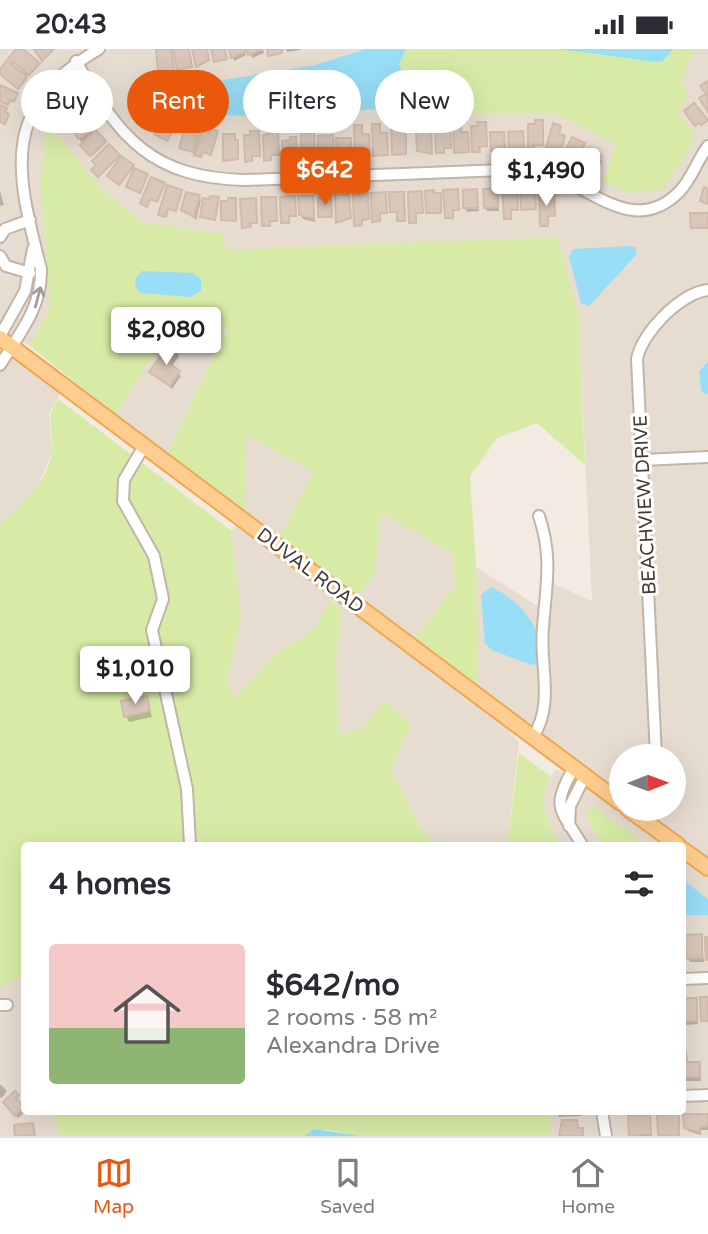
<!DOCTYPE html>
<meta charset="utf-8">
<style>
body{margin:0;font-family:"Varela Round",sans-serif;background:#f7f7f7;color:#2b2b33;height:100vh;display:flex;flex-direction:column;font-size:26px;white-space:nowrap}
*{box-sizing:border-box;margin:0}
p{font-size:23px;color:#7c7c81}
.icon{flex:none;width:38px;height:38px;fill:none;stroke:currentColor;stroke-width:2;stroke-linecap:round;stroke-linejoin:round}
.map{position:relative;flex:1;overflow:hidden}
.drawer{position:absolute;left:21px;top:793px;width:665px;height:273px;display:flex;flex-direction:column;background:#fff;border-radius:7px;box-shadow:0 7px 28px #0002}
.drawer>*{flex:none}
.hud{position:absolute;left:21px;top:21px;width:667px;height:63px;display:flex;gap:14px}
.needle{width:46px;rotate:89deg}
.controls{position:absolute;left:609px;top:695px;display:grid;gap:14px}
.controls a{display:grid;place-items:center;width:77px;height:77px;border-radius:50%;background:#fff;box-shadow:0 7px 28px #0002;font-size:35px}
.price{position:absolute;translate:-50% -60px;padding:0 16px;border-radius:7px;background:#fff;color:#222;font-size:23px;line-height:46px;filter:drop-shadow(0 2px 4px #0008)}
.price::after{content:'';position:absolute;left:50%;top:42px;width:21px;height:16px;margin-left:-10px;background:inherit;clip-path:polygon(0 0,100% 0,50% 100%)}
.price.current{background:#ea580c;color:#fff}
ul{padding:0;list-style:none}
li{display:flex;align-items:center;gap:21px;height:175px;padding:0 28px}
li span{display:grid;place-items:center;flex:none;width:196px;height:140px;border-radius:7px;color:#555}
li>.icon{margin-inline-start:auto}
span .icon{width:84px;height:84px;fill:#fffc;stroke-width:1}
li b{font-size:30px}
h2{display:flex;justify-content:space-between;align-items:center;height:84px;padding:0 28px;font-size:30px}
.tag{padding:0 24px;border-radius:32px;background:#fff;box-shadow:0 7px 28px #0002;font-size:24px;line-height:63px}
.tag.current{background:#ea580c;color:#fff}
.status{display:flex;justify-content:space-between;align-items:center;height:49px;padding:0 35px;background:#fff;direction:ltr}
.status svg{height:19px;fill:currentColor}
.tabs{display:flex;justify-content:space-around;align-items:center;height:98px;border-top:2px solid #e1e1e2;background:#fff;font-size:19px;color:#7c7c81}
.tabs a{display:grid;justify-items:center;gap:4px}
.tabs .current{color:#ea580c}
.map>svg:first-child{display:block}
.residential{fill:#e7dcd0}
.green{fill:#d7eba7}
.parking{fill:#e3dfdb}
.water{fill:#98def6}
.shadow{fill:#0003}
.building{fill:#d8c7ba;stroke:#d1bba9;stroke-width:2}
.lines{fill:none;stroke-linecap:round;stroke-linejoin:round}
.minor-casing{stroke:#c2b4a7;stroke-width:14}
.major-casing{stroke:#eea855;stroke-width:18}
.minor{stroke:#fff;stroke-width:10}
.major{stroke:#ffcd8f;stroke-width:14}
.oneway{stroke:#a29d98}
.labels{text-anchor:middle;stroke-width:6;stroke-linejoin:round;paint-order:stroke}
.street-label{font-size:19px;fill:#453b32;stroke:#fff}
</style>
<div class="status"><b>20:43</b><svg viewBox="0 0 49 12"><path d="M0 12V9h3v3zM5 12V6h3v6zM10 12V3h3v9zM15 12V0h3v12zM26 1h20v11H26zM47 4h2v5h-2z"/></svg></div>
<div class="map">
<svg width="708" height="1087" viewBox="0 0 708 1087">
<rect width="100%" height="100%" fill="#f3ebe2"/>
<path class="residential" d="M 0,0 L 708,0 L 708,809 L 641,760 L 674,760 L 674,707 L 621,707 L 621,744 L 478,637 L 476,518 L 539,558 L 547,532 L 592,552 L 579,281 L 581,276 L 558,188 L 224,201 L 223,185 L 141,173 L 102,141 L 47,74 L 40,129 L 50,258 L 30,297 L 0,278 Z
M 180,266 L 227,280 L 167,405 L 115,365 Z
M 0,301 L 61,343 L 49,365 L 52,403 L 35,444 L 0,476 Z
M 245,384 L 313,423 L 279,489 L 246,467 Z
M 381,463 L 452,504 L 455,537 L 413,591 L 357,547 L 375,526 Z
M 240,475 L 498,670 L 519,693 L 507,796 L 438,796 L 421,780 L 391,721 L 411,675 L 384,652 L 365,678 L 339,686 L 336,607 L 342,561 L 331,551 L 314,581 L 279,602 L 235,648 L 226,636 L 241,567 L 231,481 Z
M 556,720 L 595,744 L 666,796 L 647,796 L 585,765 L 602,796 L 560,796 L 543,760 L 545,738 Z
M 683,808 L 708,827 L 708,1087 L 551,1087 L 549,1062 L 682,1062 Z
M 24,926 L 24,1062 L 53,1062 L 60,1087 L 0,1087 L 0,939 Z"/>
<path class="green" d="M 407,0 L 559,0 L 656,13 L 663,11 L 673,0 L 694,0 L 681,33 L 688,45 L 678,63 L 694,84 L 690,99 L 663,139 L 631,144 L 602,133 L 616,95 L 556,64 L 424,65 L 406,49 L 406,36 L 399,15 Z
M 47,74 L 102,141 L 141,173 L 223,185 L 225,201 L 558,188 L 581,276 L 579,281 L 585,416 L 537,374 L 497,389 L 470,427 L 476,518 L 478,637 L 413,591 L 455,537 L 452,504 L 381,463 L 375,526 L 357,547 L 279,489 L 313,423 L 245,385 L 246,467 L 167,405 L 227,280 L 180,266 L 115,365 L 30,297 L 50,258 L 40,129 Z
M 58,350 L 231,481 L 241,567 L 226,636 L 235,648 L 279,602 L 314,581 L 330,551 L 342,560 L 336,607 L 339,686 L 365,678 L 383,651 L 411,675 L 391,721 L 421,780 L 438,796 L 24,796 L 24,926 L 0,939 L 0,476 C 22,455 48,434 52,402 C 54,378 44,372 58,350 Z
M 519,704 L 551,728 C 535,753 549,773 560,796 L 507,796 Z
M 593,757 L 647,795 L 647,796 L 602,796 L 585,765 Z
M 53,1062 L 549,1062 L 551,1087 C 488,1087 423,1087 361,1087 C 341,1085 322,1074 304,1087 L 60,1087 Z"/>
<path class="parking" d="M 6,166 L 13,188 L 9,197 L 14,208 L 9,232 L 0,226 L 0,169 Z"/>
<path class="water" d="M 366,0 L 406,0 L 399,15 L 406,35 L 406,49 L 394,59 L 259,67 L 220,66 L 193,56 L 187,51 L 184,40 L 194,36 L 315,16 Z
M 559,0 L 673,0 L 663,12 L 656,13 Z
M 630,197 L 635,198 L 637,205 L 592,254 L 588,257 L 581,254 L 569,208 L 573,200 Z
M 142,222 L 193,224 L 201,230 L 201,242 L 190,248 L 140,244 L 135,236 L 136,229 Z
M 708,312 L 708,345 L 704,345 L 701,341 L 699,323 Z
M 492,538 C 520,552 547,580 537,614 L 531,616 L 492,601 L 485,595 L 481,546 Z
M 683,831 L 708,850 L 708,866 L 683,866 Z
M 314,1080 L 361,1087 L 304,1087 Z"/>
<path class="shadow" d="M 18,0 L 39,16 L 30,26 L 14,13 L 11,16 L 27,30 L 19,40 L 0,23 Z
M 231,0 L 245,0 L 246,6 L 234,12 Z
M 249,0 L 263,0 L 264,4 L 252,9 Z
M 286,0 L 300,0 L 300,1 L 287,3 Z
M 168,58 L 151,82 L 141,74 L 157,62 Z
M 84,70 L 94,86 L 96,84 L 106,94 L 92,107 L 82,97 L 89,88 L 81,93 L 72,77 Z
M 503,84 L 506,104 L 494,105 L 492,101 Z
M 522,84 L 525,104 L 513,105 L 511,101 Z
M 295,90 L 298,113 L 286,114 L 283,93 Z
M 350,90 L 353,111 L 341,111 L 339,108 Z
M 109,97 L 119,108 L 99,128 L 93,121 Z
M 600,108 L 602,112 L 595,126 L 584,121 L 582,117 Z
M 497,141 L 499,162 L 487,162 L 485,158 Z
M 0,142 L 4,156 L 0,157 Z
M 476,142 L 479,162 L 467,163 L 465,159 Z
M 199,148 L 201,151 L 196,171 L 183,160 Z
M 312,148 L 314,152 L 315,173 L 303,170 L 301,166 Z
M 177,304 L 179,307 L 171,318 L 181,327 L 172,340 L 152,323 Z
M 146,649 L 152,668 L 129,673 L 126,667 Z
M 701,887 L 704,913 L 690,913 L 688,909 Z
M 696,950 L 698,975 L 684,976 L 682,951 Z
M 682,1005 L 688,1009 L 688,1014 L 699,1014 L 701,1032 L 682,1032 Z
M 0,1035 L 7,1042 L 2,1049 L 0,1048 Z
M 15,1044 L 25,1063 L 18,1069 L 7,1057 Z
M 557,1062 L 581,1062 L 582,1067 L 559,1068 Z
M 678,1067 L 680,1087 L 661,1087 L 660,1085 Z
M 708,1067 L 708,1081 L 701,1081 L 701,1086 L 688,1082 L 686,1079 Z
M 649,1068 L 652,1087 L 631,1087 L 630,1069 Z"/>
<path class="building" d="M 16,0 L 23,0 L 40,14 L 29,26 L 13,13 L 11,15 L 27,27 L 18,40 L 0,25 L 0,20 Z
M 34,0 L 52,0 L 53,1 L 42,12 Z
M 156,0 L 171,0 L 174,22 L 158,23 Z
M 173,0 L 189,0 L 192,18 L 177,21 Z
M 192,0 L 207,0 L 209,11 L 196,18 Z
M 211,0 L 225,0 L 227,10 L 214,13 Z
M 229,0 L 245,0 L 245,3 L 231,9 Z
M 247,0 L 263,0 L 248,6 Z
M 267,0 L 282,0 L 282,4 L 268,7 Z
M 707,32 L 708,34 L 708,63 L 699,49 L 706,45 L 700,37 Z
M 0,36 L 18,44 L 14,53 L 10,51 L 8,56 L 0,53 Z
M 77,50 L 82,64 L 64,71 L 62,67 L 54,70 L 50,61 Z
M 162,52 L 169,57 L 150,82 L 138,73 L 151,55 L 157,60 Z
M 694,54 L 708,71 L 701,76 L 699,74 L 695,77 L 684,62 Z
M 0,56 L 7,59 L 5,63 L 9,65 L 5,75 L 0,73 Z
M 169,60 L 175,64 L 171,71 L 177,74 L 167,92 L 154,85 Z
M 85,67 L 93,81 L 78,90 L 70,77 Z
M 535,71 L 543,71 L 543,96 L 534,96 L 534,101 L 528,101 L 528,75 L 535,75 Z
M 477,73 L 486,73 L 487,97 L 479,98 L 480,103 L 472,103 L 471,77 L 478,77 Z
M 391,74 L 399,74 L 399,83 L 406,83 L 406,105 L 392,106 Z
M 450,74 L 451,99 L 444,99 L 444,104 L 436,104 L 435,79 Z
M 553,74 L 561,77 L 559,85 L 565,87 L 560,106 L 545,102 Z
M 186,75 L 200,79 L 193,103 L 179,99 Z
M 372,75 L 380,75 L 380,84 L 387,84 L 388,106 L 373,107 Z
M 453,75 L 461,75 L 461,83 L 468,83 L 469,103 L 454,104 Z
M 354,76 L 362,76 L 362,85 L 369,85 L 370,107 L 355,108 Z
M 314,79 L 315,104 L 301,110 L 301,84 L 306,84 L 306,80 Z
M 210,80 L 218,82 L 211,106 L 203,103 L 201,108 L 194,106 L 202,82 L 208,84 Z
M 96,81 L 106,92 L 90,107 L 80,96 Z
M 269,81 L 278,81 L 279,106 L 271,106 L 271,111 L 264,112 L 263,86 L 269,85 Z
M 250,82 L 259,82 L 260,107 L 252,107 L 252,112 L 245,113 L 244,86 L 250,86 Z
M 431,82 L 432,105 L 417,102 L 416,83 Z
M 523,82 L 524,101 L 509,102 L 508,83 Z
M 490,83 L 504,83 L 505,101 L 491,102 Z
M 223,85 L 235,85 L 235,91 L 238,91 L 238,110 L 223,112 Z
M 333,86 L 334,109 L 318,106 L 318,87 Z
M 290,88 L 296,88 L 297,110 L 283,111 L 282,92 L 291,91 Z
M 572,88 L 585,94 L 575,114 L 563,106 Z
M 336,89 L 351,89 L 351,108 L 337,108 Z
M 109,95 L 120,106 L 98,128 L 91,121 L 96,116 L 92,112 Z
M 588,100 L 601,107 L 593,124 L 580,117 Z
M 121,107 L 134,116 L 119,136 L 107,127 Z
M 134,119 L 148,125 L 140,144 L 126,138 Z
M 151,128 L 165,134 L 157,153 L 150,150 L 147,158 L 140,154 Z
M 167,136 L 182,141 L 176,162 L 168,160 L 166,168 L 158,166 Z
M 535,137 L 536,160 L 521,161 L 520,141 Z
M 517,138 L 518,161 L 511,161 L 511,170 L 504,170 L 502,139 Z
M 704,138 L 708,140 L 708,155 L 700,152 Z
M 498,139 L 498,158 L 484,159 L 483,140 Z
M 458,140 L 459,161 L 453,161 L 453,169 L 445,169 L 443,141 Z
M 477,140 L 478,159 L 463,159 L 463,141 Z
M 434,141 L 434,144 L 441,144 L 441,164 L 426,164 L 425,142 Z
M 422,142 L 423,164 L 416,164 L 416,174 L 409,174 L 408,143 Z
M 186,143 L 200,146 L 194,168 L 181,161 Z
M 386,143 L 387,164 L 380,164 L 380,172 L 372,173 L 371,144 Z
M 389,143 L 404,143 L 405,172 L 397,172 L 397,163 L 390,163 Z
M 368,144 L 369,170 L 362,171 L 362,176 L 354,177 L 353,145 Z
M 331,145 L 332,168 L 318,168 L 318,149 Z
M 349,145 L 351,169 L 336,174 L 335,146 Z
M 539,145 L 554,145 L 555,167 L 548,167 L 548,177 L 540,177 Z
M 210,147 L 219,148 L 215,171 L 200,168 L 203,149 L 209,150 Z
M 295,147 L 296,167 L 289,167 L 289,174 L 281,174 L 280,148 Z
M 298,147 L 313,147 L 314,170 L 299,166 Z
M 261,148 L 276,148 L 277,172 L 270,172 L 270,177 L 262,177 Z
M 228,149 L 236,149 L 236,172 L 221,171 L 221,152 L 228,152 Z
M 256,149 L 257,174 L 250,174 L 251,178 L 242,179 L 240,150 Z
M 690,164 L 708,164 L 708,179 L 691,179 Z
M 169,296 L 178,302 L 170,315 L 180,322 L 170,337 L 149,323 Z
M 147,647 L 150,662 L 124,668 L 121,652 Z
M 702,885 L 702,909 L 686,910 L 685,886 Z
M 705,888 L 708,888 L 708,911 L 706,911 Z
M 700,948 L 708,948 L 708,972 L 701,972 Z
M 682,949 L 697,949 L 697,972 L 682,972 Z
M 682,1003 L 686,1003 L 687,1013 L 700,1013 L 700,1028 L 682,1028 Z
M 15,1042 L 19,1046 L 16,1049 L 24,1058 L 15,1067 L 3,1053 Z
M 555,1062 L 581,1062 L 581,1064 L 556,1065 Z
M 679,1065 L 679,1087 L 658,1086 L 657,1066 Z
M 683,1065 L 708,1065 L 708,1077 L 700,1078 L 700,1083 L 684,1079 Z
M 650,1066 L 651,1085 L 629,1087 L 628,1067 Z
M 562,1071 L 577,1071 L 578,1079 L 583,1079 L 583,1087 L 559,1087 Z
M 33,1074 L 35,1086 L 15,1087 L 14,1076 Z"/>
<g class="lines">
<defs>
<path id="minor" d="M 76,12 C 119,89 152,129 245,131 L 531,120 C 582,126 629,193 679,143 C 692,130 697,111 708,97
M 0,188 L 5,180 L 30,171
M 0,207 L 6,217 L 30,224
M 0,287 L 25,242 L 33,200
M 0,316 C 19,285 42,259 41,220 C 15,120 0,58 99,0
M 144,397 L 124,431 L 123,452 L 154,507 L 163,550 L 152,581 L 187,740 L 190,796
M 642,411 L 708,408
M 533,688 C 555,654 539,616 543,578 C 546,536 553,509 539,467
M 656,707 L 637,310 C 642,283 681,244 708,241
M 574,719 C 550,759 561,760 582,796
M 569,777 L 570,757 L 585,727
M 682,930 L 708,929
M 0,956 L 7,956
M 682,1047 L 708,1046
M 602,1062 L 606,1087"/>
<path id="major" d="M 0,289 L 621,754
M 628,760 L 678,796
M 682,800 L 708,819"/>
</defs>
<use href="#minor" class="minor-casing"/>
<use href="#major" class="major-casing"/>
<use href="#minor" class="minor"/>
<use href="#major" class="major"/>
</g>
<defs><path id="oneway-shaft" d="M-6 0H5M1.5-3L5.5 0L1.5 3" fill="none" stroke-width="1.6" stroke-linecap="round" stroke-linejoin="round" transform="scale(1.75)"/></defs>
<use class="oneway" href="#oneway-shaft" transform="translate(38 248) rotate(-75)"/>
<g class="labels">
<g class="street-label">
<text transform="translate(644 456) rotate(-93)" y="7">BEACHVIEW DRIVE</text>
<text transform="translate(311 521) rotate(37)" y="7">DUVAL ROAD</text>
</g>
</g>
</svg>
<div class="controls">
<a><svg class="needle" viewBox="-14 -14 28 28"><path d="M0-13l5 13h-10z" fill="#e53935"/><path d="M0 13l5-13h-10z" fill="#7c7c81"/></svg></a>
</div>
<b class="price current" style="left:325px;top:158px">$642</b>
<b class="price" style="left:546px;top:159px">$1,490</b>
<b class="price" style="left:166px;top:318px">$2,080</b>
<b class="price" style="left:135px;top:657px">$1,010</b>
<div class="hud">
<a class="tag">Buy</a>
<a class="tag current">Rent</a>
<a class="tag">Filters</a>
<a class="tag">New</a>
</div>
<section class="drawer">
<h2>4 homes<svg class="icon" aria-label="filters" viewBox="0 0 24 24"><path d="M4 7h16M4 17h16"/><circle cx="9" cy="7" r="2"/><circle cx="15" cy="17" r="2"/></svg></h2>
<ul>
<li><span style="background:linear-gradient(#f6c9c9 60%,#8fb573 0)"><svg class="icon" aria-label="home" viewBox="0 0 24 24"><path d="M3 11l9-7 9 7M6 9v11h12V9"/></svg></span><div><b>$642/mo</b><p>2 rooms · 58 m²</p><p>Alexandra Drive</p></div></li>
</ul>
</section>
</div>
<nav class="tabs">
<a class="current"><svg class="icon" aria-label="map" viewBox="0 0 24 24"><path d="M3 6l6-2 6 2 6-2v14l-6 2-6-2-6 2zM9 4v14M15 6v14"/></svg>Map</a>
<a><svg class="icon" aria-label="saved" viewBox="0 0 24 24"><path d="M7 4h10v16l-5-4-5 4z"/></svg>Saved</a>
<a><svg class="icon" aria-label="home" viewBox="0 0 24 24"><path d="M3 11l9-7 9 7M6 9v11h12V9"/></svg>Home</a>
</nav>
